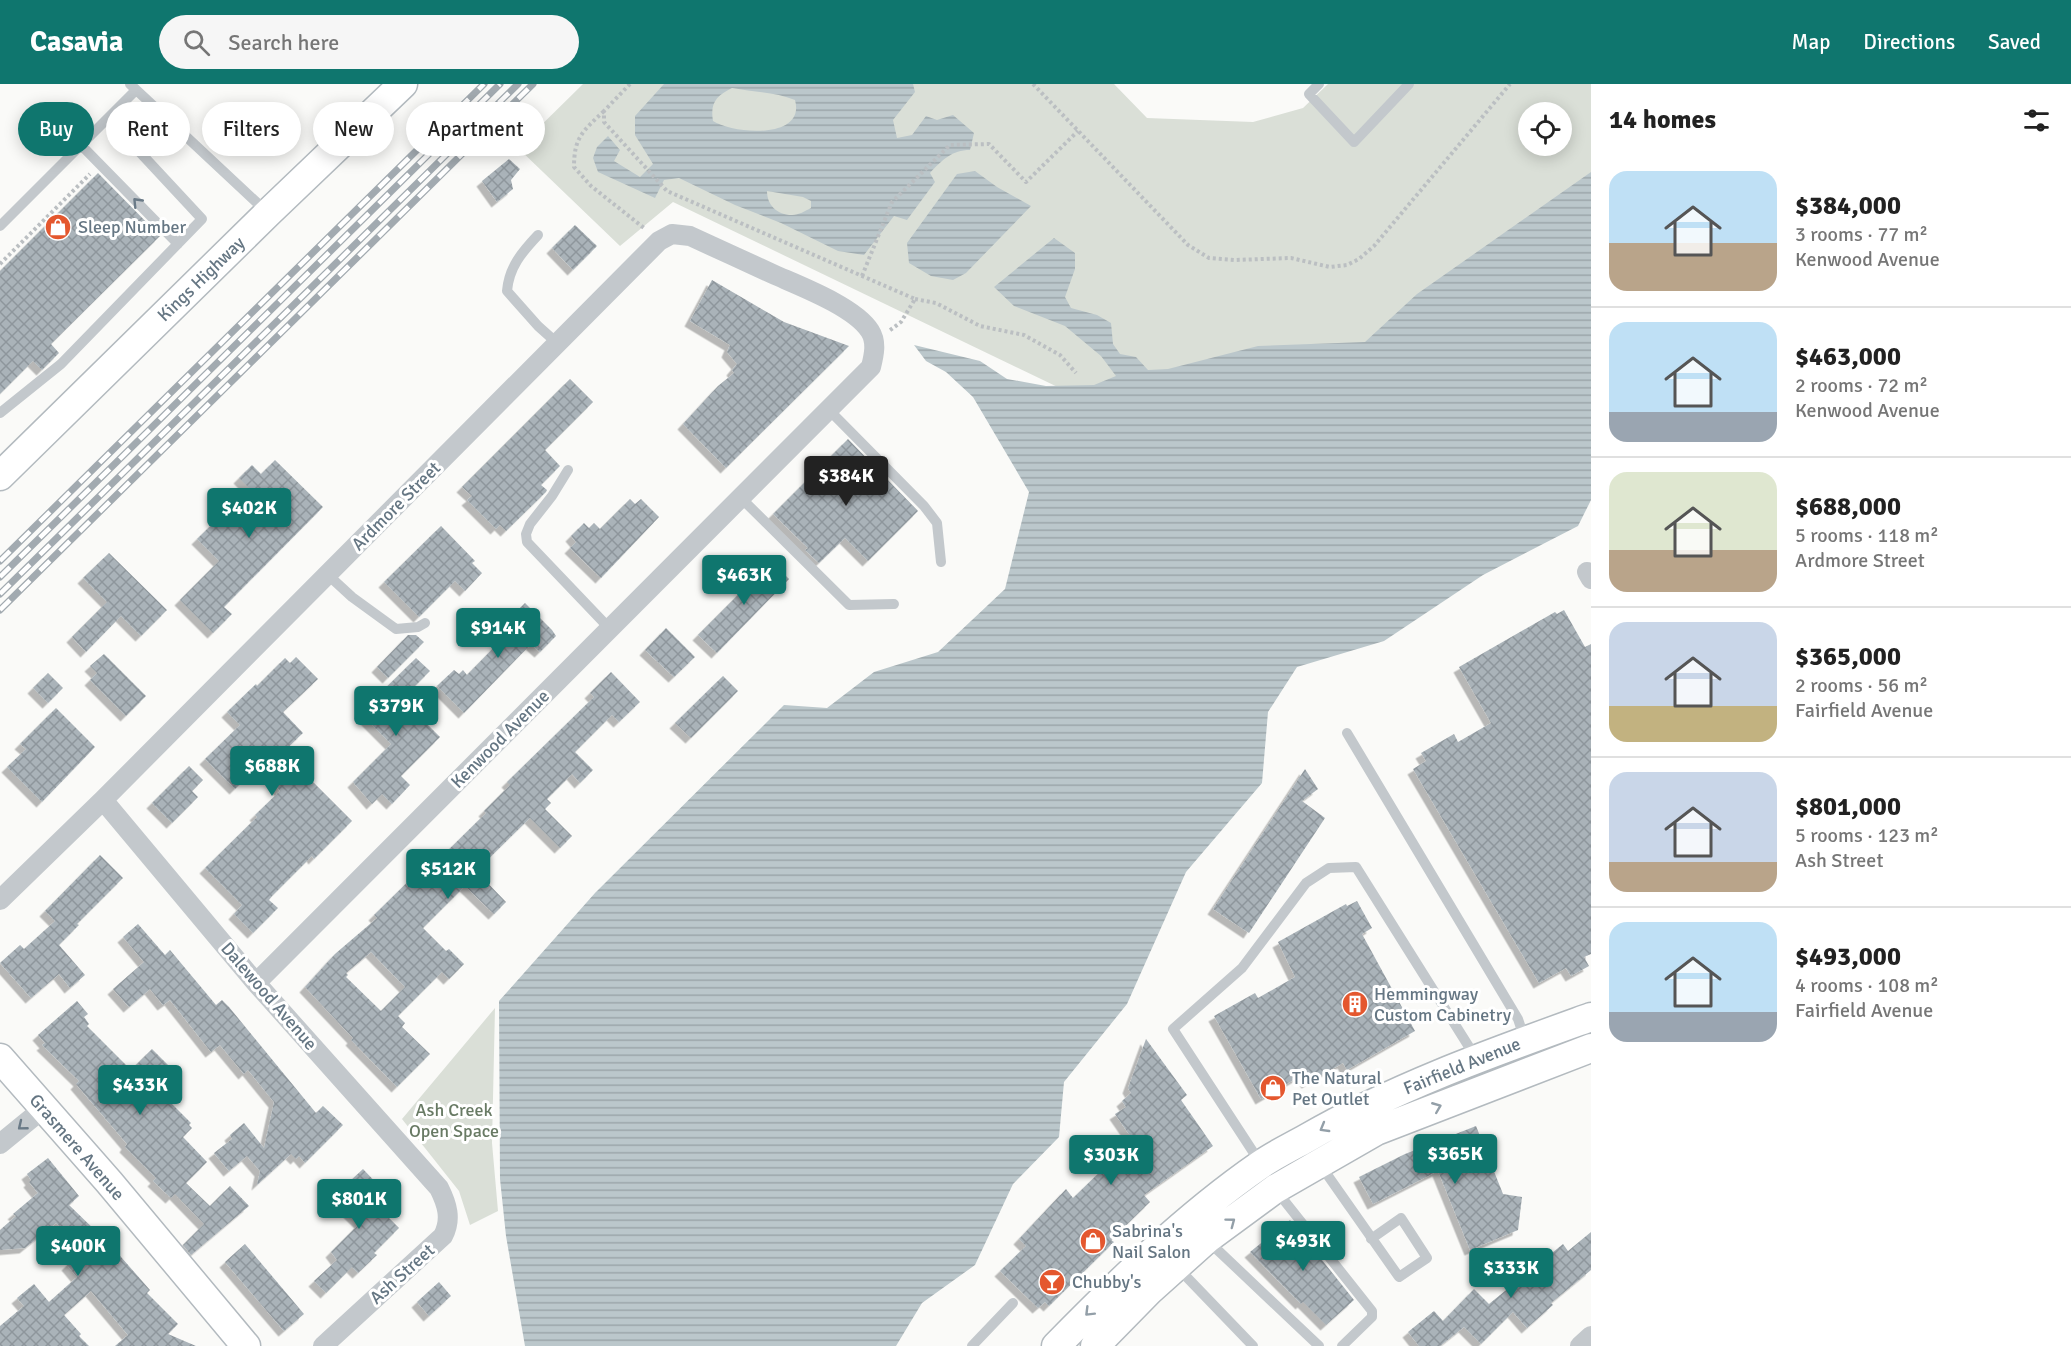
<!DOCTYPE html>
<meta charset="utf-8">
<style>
body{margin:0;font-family:Signika,sans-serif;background:#f6f6f6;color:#222;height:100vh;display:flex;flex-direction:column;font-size:22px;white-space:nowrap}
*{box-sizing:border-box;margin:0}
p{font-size:20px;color:#767676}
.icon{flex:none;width:33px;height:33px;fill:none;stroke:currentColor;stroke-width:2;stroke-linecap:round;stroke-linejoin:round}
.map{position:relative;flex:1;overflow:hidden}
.details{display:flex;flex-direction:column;background:#fff;width:480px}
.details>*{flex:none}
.banner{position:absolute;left:18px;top:18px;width:570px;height:54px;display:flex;gap:12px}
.tools{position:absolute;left:1518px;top:18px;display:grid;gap:12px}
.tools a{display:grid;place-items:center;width:54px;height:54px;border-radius:50%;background:#fff;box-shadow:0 3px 15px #0003;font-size:30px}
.price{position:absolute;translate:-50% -51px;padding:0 14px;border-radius:6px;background:#0f766e;color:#fff;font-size:20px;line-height:39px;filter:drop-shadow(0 2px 3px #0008)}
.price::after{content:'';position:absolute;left:50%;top:36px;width:18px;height:14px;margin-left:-9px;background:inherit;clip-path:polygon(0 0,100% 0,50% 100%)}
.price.active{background:#222;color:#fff}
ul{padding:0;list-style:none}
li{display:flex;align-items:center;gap:18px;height:150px;padding:0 18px}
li+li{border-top:2px solid #e0e0e0}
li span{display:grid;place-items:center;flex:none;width:168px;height:120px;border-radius:18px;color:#555}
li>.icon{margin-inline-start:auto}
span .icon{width:72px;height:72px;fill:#fffc;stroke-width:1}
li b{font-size:26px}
h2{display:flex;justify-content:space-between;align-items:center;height:72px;padding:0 18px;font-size:26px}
.pill{padding:0 21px;border-radius:27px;background:#fff;box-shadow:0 3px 15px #0003;font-size:21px;line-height:54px}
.pill.active{background:#0f766e;color:#fff}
header{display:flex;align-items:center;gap:36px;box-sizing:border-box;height:84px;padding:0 30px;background:#0f766e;color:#fff}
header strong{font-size:28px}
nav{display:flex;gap:33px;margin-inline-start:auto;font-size:21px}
.search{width:420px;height:54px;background:#f6f6f6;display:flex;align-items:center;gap:15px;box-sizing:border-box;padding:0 21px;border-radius:33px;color:#767676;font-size:22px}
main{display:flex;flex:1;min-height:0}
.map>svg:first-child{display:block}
.green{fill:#dadfd7;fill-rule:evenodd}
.water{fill:url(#water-rules);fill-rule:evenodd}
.building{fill:url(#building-cross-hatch);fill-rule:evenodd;filter:url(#shadow)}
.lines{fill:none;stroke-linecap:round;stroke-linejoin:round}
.secondary-casing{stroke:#b3babf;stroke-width:31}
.path{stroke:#bbbfc2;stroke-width:4;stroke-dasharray:3 3;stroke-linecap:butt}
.lane{stroke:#c3c8cc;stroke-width:10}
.street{stroke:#c3c8cc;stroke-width:20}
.secondary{stroke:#fff;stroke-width:28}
.rail-casing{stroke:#a2aab0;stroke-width:7}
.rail{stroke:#fff;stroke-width:4.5;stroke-dasharray:14;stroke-linecap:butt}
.oneway{stroke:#6a7a87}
.oneway2{stroke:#939fa8}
.labels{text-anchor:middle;stroke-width:6;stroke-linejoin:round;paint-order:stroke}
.poi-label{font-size:18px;fill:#657683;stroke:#fff;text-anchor:start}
.street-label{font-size:18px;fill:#657683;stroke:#fff}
.park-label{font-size:18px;fill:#687a64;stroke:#fff}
</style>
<header>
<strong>Casavia</strong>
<div class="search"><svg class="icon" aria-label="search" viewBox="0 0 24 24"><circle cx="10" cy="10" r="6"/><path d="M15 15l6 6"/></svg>Search here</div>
<nav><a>Map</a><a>Directions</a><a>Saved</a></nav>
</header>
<main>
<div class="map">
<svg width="1591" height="1262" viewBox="0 0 1591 1262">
<defs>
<pattern id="water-rules" width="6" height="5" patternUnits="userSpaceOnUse" patternTransform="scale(1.5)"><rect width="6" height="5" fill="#bbc7cb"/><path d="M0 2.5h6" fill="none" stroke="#9ca6aa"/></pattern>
<pattern id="building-cross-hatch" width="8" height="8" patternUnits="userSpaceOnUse" patternTransform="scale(1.5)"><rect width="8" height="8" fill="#aab3b9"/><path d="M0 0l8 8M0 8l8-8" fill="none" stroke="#8e969c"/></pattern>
<filter id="shadow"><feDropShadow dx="-5.5" dy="5.5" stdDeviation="0" flood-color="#0004"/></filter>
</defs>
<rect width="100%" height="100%" fill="#fafaf8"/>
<path class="green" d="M 583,0 L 1114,0 L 1147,34 L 1253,38 L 1303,24 L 1328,0 L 1591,0 L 1591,187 L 1143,344 L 673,118 L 620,162 L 518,64 ZM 1528,28 L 1562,28 L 1562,62 L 1528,62 Z
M 495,924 L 492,1059 L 498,1127 L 470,1141 L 459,1107 L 402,1035 Z"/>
<path class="water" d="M 664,0 L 913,0 L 915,8 L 893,36 L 897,54 L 912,51 L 926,32 L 937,36 L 953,31 L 974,49 L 970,66 C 952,66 942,76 930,89 L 935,98 L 907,136 L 894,132 L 864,171 L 838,167 L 781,139 L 735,121 L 679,94 L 664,96 L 655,114 L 598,88 L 593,74 L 597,63 L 608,52 L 620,66 L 614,77 L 640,93 L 653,80 L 635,51 L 635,32 ZM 732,4 C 753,8 775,8 795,16 C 806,56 733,50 713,37 C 710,19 716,12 732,4 ZM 767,107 L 803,113 L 811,117 L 811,124 C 805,127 799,131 792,131 C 777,131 767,121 767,107 Z
M 975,87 L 997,103 L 1031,122 L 966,189 L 953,196 L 931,192 L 909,179 L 907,159 L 957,90 Z
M 1591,88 L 1591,416 L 1578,442 L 1483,491 L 1384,557 L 1297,583 L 1268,628 L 1262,699 L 1186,788 L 1127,920 L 1064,998 L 1059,1053 L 1013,1100 L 975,1181 L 922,1219 L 896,1262 L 525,1262 L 506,1152 L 500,1095 L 499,917 L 595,809 L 784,621 L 827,624 L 874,588 L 938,568 L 1005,505 L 1029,408 L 973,313 L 946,288 L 926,277 L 914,261 L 980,277 L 1007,295 L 1046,302 L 1094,301 L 1116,292 L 1101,272 L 1065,242 L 1014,222 L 994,203 L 1054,154 L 1075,169 L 1075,185 L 1065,213 L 1071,224 L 1097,231 L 1111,239 L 1113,260 L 1120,270 L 1136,273 L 1148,286 L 1168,285 L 1258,262 L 1365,258 L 1417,210 Z"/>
<path class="building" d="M 509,75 L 520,85 L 511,96 L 513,105 L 497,118 L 482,97 Z
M 98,89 L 160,152 L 51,260 L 59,269 L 42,286 L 33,277 L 0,310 L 0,187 Z
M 575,141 L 597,162 L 573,186 L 552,164 Z
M 712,196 L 784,238 L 849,262 L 726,384 L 683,340 L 718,302 L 734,289 L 732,286 L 737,280 L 727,268 L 730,261 L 690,237 Z
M 570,295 L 593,318 L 545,366 L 560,382 L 541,401 L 547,406 L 546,408 L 506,447 L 500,441 L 496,445 L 467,416 L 472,412 L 462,403 Z
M 848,355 L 918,427 L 868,477 L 845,454 L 819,479 L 805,466 L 808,464 L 773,430 Z
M 275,376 L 323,423 L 224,523 L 232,530 L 213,549 L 180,516 L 219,477 L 197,455 L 249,404 L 239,394 L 252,381 L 261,390 Z
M 630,415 L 635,420 L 641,415 L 659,433 L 601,494 L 570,464 L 576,458 L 571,452 L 584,439 L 589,444 L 594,439 L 600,445 Z
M 441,442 L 475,477 L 472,479 L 482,489 L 465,507 L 455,497 L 419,533 L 384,498 Z
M 109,469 L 167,526 L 141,552 L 121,532 L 86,568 L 72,553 L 107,518 L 83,494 Z
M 770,476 L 789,495 L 717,569 L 698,551 L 744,505 L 742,503 Z
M 525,519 L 552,546 L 556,552 L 540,568 L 531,560 L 464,629 L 437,602 L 454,586 L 459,590 L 463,586 L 467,591 L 513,544 L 506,538 Z
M 1564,526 L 1585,563 L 1591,560 L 1591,870 L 1584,873 L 1589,882 L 1571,892 L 1566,884 L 1539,899 L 1413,685 L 1426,677 L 1421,669 L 1454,650 L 1458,658 L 1491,639 L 1459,583 L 1555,528 L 1557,530 Z
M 666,544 L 695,573 L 674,593 L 645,566 Z
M 408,551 L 416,551 L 424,558 L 388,594 L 377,583 Z
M 104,570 L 146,612 L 126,632 L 90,596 L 97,589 L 90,582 Z
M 296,573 L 318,595 L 283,628 L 303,649 L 283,668 L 352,737 L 314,775 L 312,772 L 272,812 L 269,816 L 278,824 L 253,849 L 234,830 L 242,821 L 205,784 L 257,733 L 255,731 L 280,707 L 260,680 L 235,705 L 205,675 L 240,641 L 227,628 L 256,600 L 257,602 L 285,574 L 290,579 Z
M 416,574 L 430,587 L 402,615 L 440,653 L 401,692 L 410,701 L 392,720 L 382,710 L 372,720 L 353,698 L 391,660 L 360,629 Z
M 611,588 L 640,618 L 619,638 L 612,631 L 575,668 L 593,686 L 580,699 L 572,690 L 547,715 L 551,719 L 545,725 L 572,752 L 560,764 L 530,734 L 476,787 L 506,818 L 494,830 L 465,802 L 423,844 L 446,867 L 449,865 L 464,880 L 449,895 L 442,888 L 398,932 L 405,939 L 402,943 L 430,970 L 397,1003 L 351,956 L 353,954 L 305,903 L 335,870 L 377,834 L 374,831 L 427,779 L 431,783 L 486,729 L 484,727 L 510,701 L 507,698 L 594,613 L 590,609 ZM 371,868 L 405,903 L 381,927 L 346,893 L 348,891 L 346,889 Z
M 48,589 L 63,604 L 48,619 L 33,604 Z
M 723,592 L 738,607 L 691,654 L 675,639 Z
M 56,624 L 95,663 L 42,718 L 7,683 L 26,665 L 20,660 Z
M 189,682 L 203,696 L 192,707 L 198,713 L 172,739 L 152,719 Z
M 1305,685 L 1318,705 L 1302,717 L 1325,734 L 1249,849 L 1213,825 Z
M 100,771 L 123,794 L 77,840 L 79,841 L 59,861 L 85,891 L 70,904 L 59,890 L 31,914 L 0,879 L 20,861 L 24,865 L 55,837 L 45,827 Z
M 1357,817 L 1372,844 L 1362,850 L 1415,947 L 1347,986 L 1343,979 L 1307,999 L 1302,991 L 1261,1015 L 1214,932 L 1255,909 L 1258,914 L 1295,893 L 1278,858 L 1346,820 L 1347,822 Z
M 138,840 L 165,871 L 170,866 L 216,921 L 222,916 L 229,923 L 316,1029 L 323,1022 L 343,1041 L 305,1079 L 299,1072 L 296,1075 L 291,1070 L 257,1101 L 260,1087 L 247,1072 L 229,1087 L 214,1069 L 232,1055 L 230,1051 L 244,1039 L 264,1064 L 274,1018 L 248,986 L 244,990 L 220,961 L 211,968 L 170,916 L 163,921 L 150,905 L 129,923 L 113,905 L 144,878 L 123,853 Z
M 77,917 L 88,930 L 84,933 L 89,940 L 87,942 L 131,986 L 152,965 L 178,991 L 161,1009 L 191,1039 L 189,1041 L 192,1044 L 183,1053 L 207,1078 L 186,1099 L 210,1122 L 230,1102 L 249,1122 L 191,1171 L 183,1161 L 204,1140 L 175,1110 L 171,1114 L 153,1097 L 156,1094 L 125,1063 L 127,1060 L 76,1000 L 79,997 L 42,961 L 45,959 L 38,951 Z
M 1146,955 L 1187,1011 L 1181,1016 L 1213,1062 L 1144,1111 L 1150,1118 L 1111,1156 L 1114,1158 L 1049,1222 L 1045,1218 L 1038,1224 L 1000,1187 L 1026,1162 L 1019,1155 L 1066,1105 L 1073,1114 L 1133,1056 L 1115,1030 L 1126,1023 L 1122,1017 L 1131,1009 L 1128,1004 Z
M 1476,1042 L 1503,1110 L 1522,1113 L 1518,1146 L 1470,1166 L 1438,1087 L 1373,1120 L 1359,1093 L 1405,1070 Z
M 48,1074 L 79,1112 L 69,1121 L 99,1150 L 100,1149 L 150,1206 L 147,1209 L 178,1240 L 168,1250 L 196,1262 L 115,1262 L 128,1251 L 91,1207 L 64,1231 L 81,1250 L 79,1252 L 89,1262 L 0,1262 L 0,1242 L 24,1222 L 17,1214 L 34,1200 L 49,1218 L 77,1193 L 67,1181 L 83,1166 L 79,1162 L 82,1159 L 77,1159 L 56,1139 L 25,1164 L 0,1166 L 0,1146 L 16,1132 L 13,1130 L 38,1109 L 29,1098 L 31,1096 L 27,1090 Z
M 363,1085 L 383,1106 L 372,1117 L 399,1144 L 374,1169 L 377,1171 L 358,1189 L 352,1183 L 326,1209 L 314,1197 L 337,1176 L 331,1168 L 360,1139 L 333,1113 Z
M 1290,1136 L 1354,1216 L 1326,1241 L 1303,1218 L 1301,1220 L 1250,1168 Z
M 1591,1148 L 1591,1186 L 1551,1219 L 1553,1221 L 1527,1244 L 1513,1228 L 1481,1260 L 1464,1243 L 1440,1262 L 1419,1262 L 1408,1248 L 1434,1227 L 1443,1237 L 1474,1205 L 1489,1220 L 1563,1160 L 1568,1167 Z
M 245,1160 L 304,1230 L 284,1247 L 225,1178 Z
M 439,1198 L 451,1212 L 429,1232 L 417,1218 Z"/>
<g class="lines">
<defs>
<path id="secondary" d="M 0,392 L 268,129 L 403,0
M 0,974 L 109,1098 L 246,1262
M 1056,1262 C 1120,1197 1185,1133 1260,1081 C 1274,1071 1291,1063 1307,1054 C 1397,1002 1494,968 1591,933
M 1095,1262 L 1150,1206 L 1207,1155 L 1275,1105 L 1376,1047 L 1591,964"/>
</defs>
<use href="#secondary" class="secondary-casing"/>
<path class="path" d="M 630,0 L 604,27 L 604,38 L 667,107 L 915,215 L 901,238 L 889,247
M 1033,0 L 1188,161 L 1209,174 L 1234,176 L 1291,174 L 1330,183 L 1347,181 L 1359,175 L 1374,162 L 1510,0
M 604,27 C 583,47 574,53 574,83 L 591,102 L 644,144
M 0,180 L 90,90
M 862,192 L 892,118 L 950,61 L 989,60 L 1026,98 L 1078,47
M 915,215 L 936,219 L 980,242 L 1024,251 L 1060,271 L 1076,289"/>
<path class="lane" d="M 130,0 L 268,129
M 1319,0 L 1309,10 L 1354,58 L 1409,0
M 81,61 L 178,160
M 0,142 L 136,6
M 538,151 C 522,168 509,183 507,207 L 538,242 L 557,259
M 829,326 L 924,422 L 937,439 L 941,478
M 0,329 L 61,280 L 202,135 L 109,35
M 568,386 L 552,412 L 530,440 L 526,450 L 527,458 L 610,545
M 741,414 L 849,521 L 894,520
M 327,490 L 352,513 L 396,545 L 418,543 L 425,539
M 1347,649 L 1518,935 L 1525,956
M 1319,1079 L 1399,1193 L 1427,1174 L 1401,1134 L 1371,1155
M 1261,1080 L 1173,945 L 1242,884 L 1306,799 L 1329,784 L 1356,783 L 1476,974
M 1275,1105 L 1372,1227 L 1372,1233 L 1342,1262
M 1207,1156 L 1319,1262
M 1177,1183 L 1253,1262
M 972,1262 L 1013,1219"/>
<path class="street" d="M 1587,488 L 1591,495
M 103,716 L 256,899 L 439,1104 C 447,1120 452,1135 443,1152 L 323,1262
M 0,816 L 103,716 L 659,157 L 672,150 L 690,152 C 718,165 747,178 775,191 C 800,202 855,223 870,247 C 877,258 874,271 871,283 L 256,899
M 0,1060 L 44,1024
M 1580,1262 L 1591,1252"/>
<use href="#secondary" class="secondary"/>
<defs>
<path id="rail" d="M 0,477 L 484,0
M 0,493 L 500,0
M 0,510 L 518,0
M 0,526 L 533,0"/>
</defs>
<use href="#rail" class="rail-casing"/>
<use href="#rail" class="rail"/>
</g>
<defs><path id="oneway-chevron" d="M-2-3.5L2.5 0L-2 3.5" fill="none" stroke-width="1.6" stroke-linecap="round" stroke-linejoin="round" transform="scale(1.5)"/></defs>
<g class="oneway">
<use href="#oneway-chevron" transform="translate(137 118) rotate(-134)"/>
<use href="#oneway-chevron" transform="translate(22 1042) rotate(141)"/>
</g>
<g class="oneway2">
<use href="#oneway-chevron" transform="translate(1437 1023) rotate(-22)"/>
<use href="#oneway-chevron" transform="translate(1324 1044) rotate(150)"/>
<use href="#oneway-chevron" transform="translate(1231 1138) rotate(-37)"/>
<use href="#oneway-chevron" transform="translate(1089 1228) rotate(135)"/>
</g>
<defs>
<symbol id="shop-disc" viewBox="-11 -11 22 22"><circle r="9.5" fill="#e4572e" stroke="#fff"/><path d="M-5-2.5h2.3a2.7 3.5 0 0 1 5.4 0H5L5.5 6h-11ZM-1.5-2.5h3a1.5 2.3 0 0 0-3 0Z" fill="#fff"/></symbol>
<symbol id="building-disc" viewBox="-11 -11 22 22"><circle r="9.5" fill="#e4572e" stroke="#fff"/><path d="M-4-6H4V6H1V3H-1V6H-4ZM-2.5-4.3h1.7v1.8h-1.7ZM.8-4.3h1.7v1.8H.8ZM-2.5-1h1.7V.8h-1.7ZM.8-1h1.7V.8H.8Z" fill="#fff"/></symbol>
<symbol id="bar-disc" viewBox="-11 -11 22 22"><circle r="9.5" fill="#e4572e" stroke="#fff"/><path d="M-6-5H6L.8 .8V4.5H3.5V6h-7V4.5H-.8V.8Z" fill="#fff"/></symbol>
</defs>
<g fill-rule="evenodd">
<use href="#shop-disc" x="43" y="128" width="30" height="30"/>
<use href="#building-disc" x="1340" y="905" width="30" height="30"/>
<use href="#shop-disc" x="1258" y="989" width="30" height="30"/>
<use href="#shop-disc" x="1078" y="1142" width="30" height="30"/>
<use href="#bar-disc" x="1037" y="1183" width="30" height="30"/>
</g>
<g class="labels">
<g class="poi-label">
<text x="78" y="149">Sleep Number</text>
<text x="1374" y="916">Hemmingway<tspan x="1374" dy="21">Custom Cabinetry</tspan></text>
<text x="1292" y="1000">The Natural<tspan x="1292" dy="21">Pet Outlet</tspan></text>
<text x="1112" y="1153">Sabrina's<tspan x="1112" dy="21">Nail Salon</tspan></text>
<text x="1072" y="1204">Chubby's</text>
</g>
<g class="street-label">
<text transform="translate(201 195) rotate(-44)" y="6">Kings Highway</text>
<text transform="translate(396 422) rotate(-45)" y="6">Ardmore Street</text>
<text transform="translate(500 655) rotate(-45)" y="6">Kenwood Avenue</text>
<text transform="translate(269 912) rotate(49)" y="6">Dalewood Avenue</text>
<text transform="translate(1462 982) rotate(-22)" y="6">Fairfield Avenue</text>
<text transform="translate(77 1063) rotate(49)" y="6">Grasmere Avenue</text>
<text transform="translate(402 1190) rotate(-42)" y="6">Ash Street</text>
</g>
<g class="park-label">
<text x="454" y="1032">Ash Creek<tspan x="454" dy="21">Open Space</tspan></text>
</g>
</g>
</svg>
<div class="tools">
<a><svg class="icon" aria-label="locate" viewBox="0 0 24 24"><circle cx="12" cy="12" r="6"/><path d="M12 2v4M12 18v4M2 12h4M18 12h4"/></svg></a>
</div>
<b class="price active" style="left:846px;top:423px">$384K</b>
<b class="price" style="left:249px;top:455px">$402K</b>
<b class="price" style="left:744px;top:522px">$463K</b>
<b class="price" style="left:498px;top:575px">$914K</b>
<b class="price" style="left:396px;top:653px">$379K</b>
<b class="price" style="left:272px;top:713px">$688K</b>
<b class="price" style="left:448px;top:816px">$512K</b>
<b class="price" style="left:140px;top:1032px">$433K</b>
<b class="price" style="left:1455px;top:1101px">$365K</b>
<b class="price" style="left:1111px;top:1102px">$303K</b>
<b class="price" style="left:359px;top:1146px">$801K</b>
<b class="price" style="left:1303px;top:1188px">$493K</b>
<b class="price" style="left:78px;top:1193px">$400K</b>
<b class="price" style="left:1511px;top:1215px">$333K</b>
<div class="banner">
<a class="pill active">Buy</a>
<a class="pill">Rent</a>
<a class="pill">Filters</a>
<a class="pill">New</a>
<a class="pill">Apartment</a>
</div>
</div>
<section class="details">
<h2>14 homes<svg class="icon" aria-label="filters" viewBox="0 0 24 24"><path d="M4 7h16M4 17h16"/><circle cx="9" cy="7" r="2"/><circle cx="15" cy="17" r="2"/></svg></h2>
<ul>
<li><span style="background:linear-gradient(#bfe0f5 60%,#b9a48a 0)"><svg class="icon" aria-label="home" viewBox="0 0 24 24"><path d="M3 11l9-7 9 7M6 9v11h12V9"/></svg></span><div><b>$384,000</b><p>3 rooms · 77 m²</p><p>Kenwood Avenue</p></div></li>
<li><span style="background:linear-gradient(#bfe0f5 75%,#9aa5b1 0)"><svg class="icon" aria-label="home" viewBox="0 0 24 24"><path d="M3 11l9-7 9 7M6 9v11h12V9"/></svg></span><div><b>$463,000</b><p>2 rooms · 72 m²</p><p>Kenwood Avenue</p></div></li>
<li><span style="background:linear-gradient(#dfe7d0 65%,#b9a48a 0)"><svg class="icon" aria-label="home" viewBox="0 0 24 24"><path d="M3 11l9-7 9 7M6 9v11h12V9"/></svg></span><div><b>$688,000</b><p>5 rooms · 118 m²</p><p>Ardmore Street</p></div></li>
<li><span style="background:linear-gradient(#c9d6e8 70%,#c2b280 0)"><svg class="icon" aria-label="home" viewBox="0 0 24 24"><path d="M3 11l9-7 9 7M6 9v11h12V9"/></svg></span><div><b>$365,000</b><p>2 rooms · 56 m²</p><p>Fairfield Avenue</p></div></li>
<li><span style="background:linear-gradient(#c9d6e8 75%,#b9a48a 0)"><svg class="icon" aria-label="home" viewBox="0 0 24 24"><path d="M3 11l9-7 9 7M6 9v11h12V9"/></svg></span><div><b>$801,000</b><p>5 rooms · 123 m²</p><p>Ash Street</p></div></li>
<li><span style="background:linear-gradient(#bfe0f5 75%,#9aa5b1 0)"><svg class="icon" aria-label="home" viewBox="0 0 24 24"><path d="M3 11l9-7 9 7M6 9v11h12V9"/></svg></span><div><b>$493,000</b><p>4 rooms · 108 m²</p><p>Fairfield Avenue</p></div></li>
</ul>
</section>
</main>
